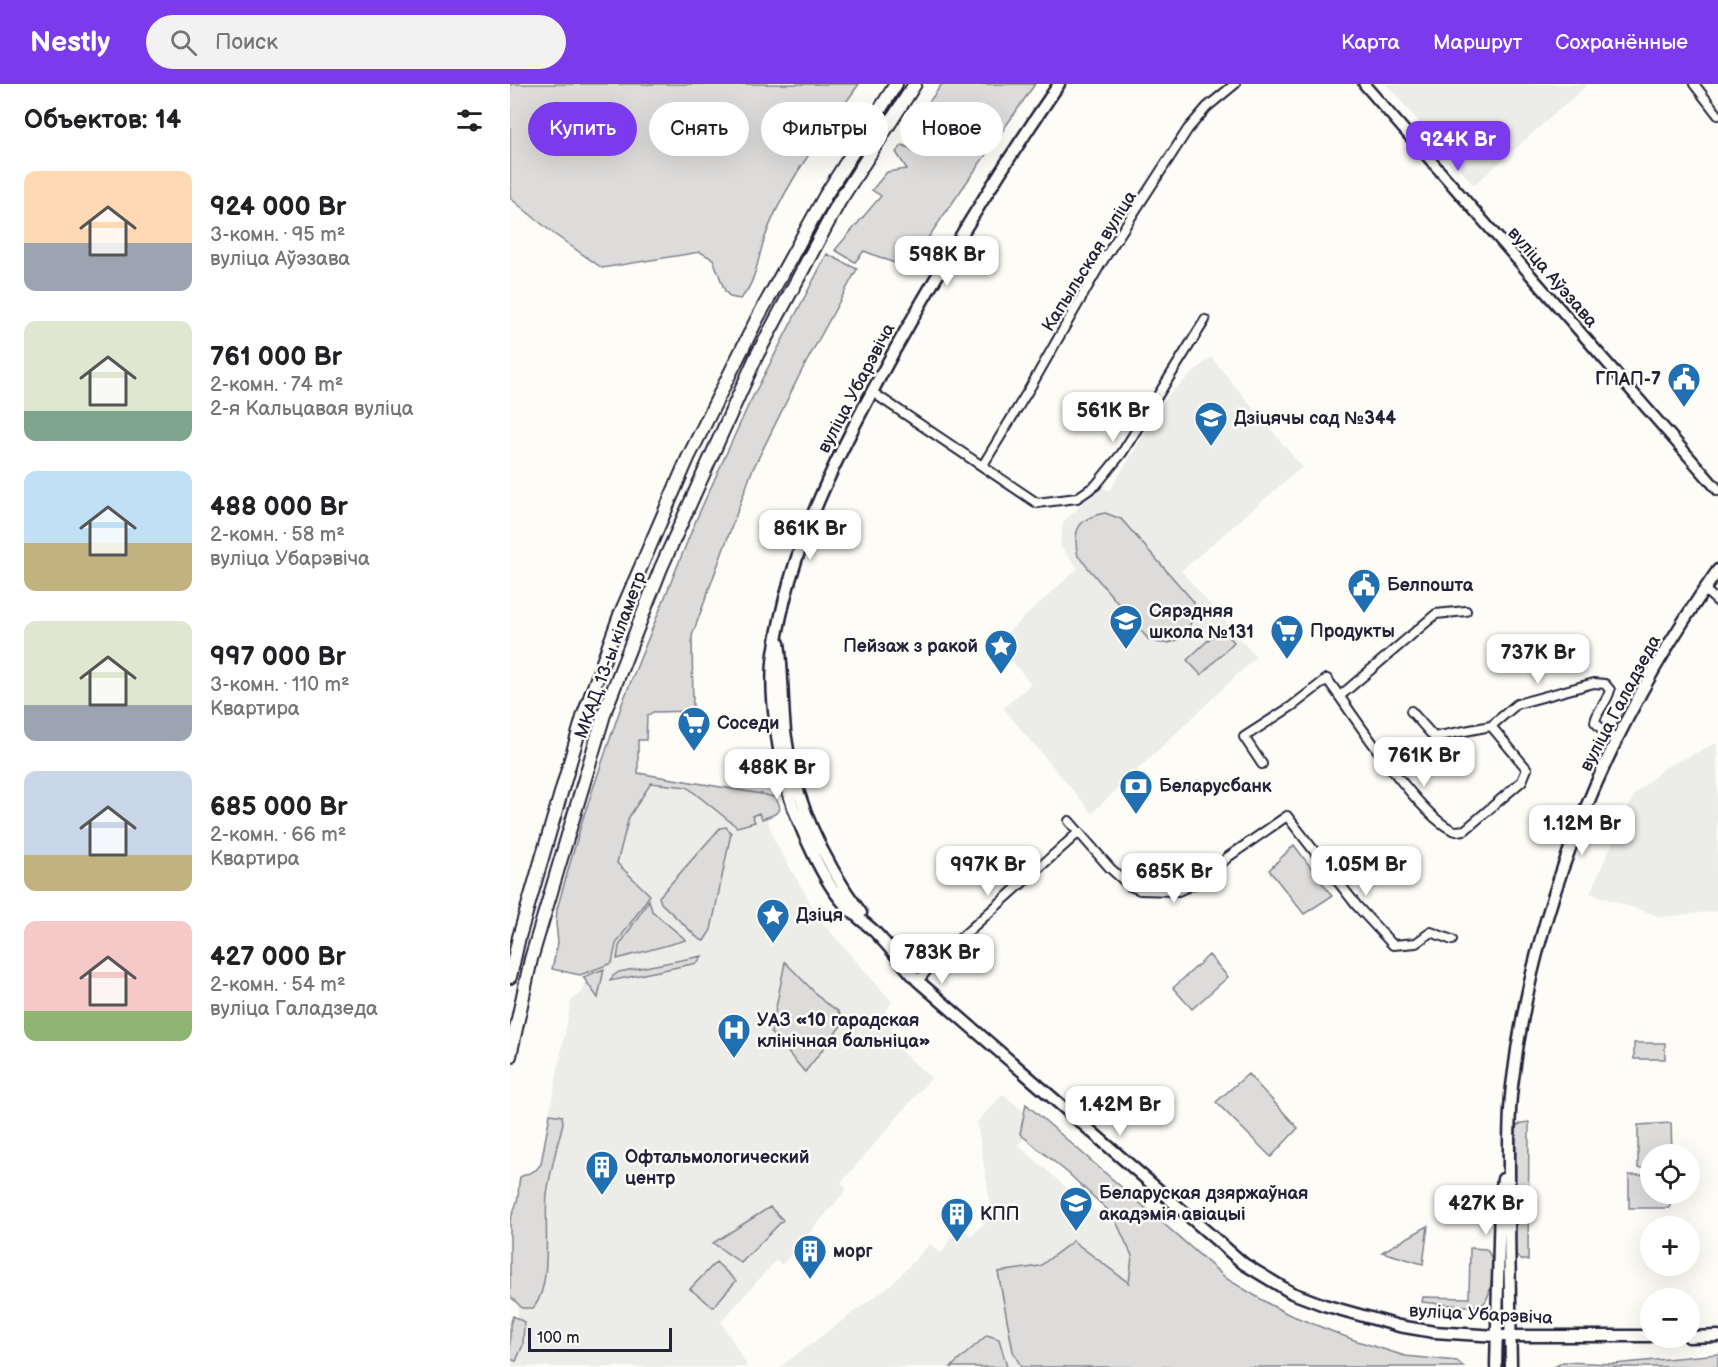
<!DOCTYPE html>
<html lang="ru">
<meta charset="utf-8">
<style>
body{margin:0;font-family:"Balsamiq Sans",sans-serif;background:#f2f2f2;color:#202124;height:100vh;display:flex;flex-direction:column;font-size:22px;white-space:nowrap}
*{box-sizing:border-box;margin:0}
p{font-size:20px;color:#757577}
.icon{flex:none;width:33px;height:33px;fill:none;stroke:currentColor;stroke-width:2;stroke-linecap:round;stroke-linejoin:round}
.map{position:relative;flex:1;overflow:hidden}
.sheet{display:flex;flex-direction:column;background:#fff;width:510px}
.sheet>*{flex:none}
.top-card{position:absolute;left:18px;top:18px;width:570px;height:54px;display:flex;gap:12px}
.buttons{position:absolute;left:1130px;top:1060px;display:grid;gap:12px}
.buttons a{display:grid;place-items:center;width:60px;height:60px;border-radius:50%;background:#fff;box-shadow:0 6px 24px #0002;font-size:30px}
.scale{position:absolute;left:18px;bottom:15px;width:144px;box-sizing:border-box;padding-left:6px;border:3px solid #22223b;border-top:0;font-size:16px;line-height:21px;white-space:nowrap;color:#22223b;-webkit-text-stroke:4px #fdfcf7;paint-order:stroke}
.price{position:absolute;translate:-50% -51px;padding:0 14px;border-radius:12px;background:#fff;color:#222;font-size:20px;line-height:39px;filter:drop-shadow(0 2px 3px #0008)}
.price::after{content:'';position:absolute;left:50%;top:36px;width:18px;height:14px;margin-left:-9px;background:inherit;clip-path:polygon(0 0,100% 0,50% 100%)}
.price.current{background:#7c3aed;color:#fff}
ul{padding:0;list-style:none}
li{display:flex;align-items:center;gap:18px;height:150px;padding:0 24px}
li span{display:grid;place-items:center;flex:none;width:168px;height:120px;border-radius:12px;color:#555}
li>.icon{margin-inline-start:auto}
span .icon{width:72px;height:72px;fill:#fffc;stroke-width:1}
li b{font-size:26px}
h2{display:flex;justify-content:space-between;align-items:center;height:72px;padding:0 24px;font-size:26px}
.chip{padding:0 21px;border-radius:27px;background:#fff;box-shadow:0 6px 24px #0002;font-size:21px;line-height:54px}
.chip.current{background:#7c3aed;color:#fff}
header{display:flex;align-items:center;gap:36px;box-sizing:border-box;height:84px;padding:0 30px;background:#7c3aed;color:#fff}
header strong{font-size:28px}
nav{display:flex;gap:33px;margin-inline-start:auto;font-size:21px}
.search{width:420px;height:54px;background:#f2f2f2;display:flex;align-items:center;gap:15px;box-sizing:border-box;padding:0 21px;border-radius:33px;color:#757577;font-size:22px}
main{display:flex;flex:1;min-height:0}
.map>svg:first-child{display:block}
.built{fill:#ecece9}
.green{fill:#dddcdb;stroke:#807f8b;stroke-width:1.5}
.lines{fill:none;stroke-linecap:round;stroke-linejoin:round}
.minor-casing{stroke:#22223b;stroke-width:12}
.tertiary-casing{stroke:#22223b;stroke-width:14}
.secondary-casing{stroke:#22223b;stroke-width:15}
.trunk-casing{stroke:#22223b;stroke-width:16}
.minor{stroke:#fdfcf7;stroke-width:8}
.tertiary{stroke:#fdfcf7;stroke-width:9}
.secondary{stroke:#fdfcf7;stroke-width:10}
.trunk{stroke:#fdfcf7;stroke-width:12}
.labels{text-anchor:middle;stroke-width:5;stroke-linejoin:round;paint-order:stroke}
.street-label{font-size:18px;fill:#22223b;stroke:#fdfcf7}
.poi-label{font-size:18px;font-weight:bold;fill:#22223b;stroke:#fdfcf7;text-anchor:start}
</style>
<header>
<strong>Nestly</strong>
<div class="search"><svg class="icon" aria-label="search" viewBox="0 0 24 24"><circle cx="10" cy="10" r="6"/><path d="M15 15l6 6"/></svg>Поиск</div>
<nav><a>Карта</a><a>Маршрут</a><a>Сохранённые</a></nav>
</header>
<main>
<section class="sheet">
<h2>Объектов: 14<svg class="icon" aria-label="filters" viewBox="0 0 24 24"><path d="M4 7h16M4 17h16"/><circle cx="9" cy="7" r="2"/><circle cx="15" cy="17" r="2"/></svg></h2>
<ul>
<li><span style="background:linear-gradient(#ffd9b3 60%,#9aa5b1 0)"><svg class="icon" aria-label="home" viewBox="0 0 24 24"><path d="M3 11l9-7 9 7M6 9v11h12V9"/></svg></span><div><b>924 000 Br</b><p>3-комн. · 95 m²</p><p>вуліца Аўэзава</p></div></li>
<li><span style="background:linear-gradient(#dfe7d0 75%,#7fa58c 0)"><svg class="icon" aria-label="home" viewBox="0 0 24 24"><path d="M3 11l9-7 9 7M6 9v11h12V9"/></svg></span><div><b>761 000 Br</b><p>2-комн. · 74 m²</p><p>2-я Кальцавая вуліца</p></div></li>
<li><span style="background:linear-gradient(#bfe0f5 60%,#c2b280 0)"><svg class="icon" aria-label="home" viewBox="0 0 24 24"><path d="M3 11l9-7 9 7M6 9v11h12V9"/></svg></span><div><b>488 000 Br</b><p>2-комн. · 58 m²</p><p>вуліца Убарэвіча</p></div></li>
<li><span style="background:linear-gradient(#dfe7d0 70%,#9aa5b1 0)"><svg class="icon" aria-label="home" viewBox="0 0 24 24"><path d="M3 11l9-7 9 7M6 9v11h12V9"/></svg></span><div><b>997 000 Br</b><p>3-комн. · 110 m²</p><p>Квартира</p></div></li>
<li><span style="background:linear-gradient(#c9d6e8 70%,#c2b280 0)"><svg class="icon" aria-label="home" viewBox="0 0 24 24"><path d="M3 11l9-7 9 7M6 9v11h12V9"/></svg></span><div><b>685 000 Br</b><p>2-комн. · 66 m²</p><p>Квартира</p></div></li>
<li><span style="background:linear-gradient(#f6c9c9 75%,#8fb573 0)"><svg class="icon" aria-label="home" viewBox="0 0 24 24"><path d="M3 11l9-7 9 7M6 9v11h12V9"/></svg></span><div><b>427 000 Br</b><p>2-комн. · 54 m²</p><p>вуліца Галадзеда</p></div></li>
</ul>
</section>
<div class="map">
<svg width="1208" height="1283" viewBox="0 0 1208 1283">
<rect width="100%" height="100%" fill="#fdfcf7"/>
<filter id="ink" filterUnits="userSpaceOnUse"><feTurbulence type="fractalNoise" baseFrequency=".0167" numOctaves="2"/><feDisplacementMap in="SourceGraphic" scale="12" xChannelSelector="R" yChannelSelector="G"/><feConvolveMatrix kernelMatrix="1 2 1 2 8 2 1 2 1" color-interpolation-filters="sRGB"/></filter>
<g filter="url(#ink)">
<path class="built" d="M 876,0 L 1078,0 L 964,101 Z
M 701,273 L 792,383 L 671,487 L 746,573 L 582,729 L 493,624 L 521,600 L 487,558 L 568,484 L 550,462 L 553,438 L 567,425 L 578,412 L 592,404 L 600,406 L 658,311 Z
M 1207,659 L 1208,827 L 1151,833 L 1080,809 L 1124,711 L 1154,684 Z
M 118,689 L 249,709 L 264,756 L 311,837 L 382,918 L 375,928 L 381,933 L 383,960 L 421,994 L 331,1099 L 337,1105 L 272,1181 L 266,1176 L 211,1238 L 238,1283 L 2,1283 L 16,1153 L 61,917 L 73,907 L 78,887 Z
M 493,1010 L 527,1039 L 508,1061 L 558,1105 L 601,1140 L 627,1114 L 741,1213 L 686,1283 L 270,1283 L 383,1199 L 420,1160 L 430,1169 L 435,1165 L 440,1154 L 451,1144 L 461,1152 L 476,1138 L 480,1119 L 467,1038 Z"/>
<path class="green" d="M 0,0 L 349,0 C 314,50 272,101 253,159 C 248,176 244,203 230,215 L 220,213 L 215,207 L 203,175 L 190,168 L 92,184 L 44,150 L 0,114 Z
M 432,0 L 525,0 L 397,184 L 354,167 L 345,178 L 325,166 L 371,112 L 362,106 L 377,88 L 397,85 L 386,68 L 393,61 L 411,71 L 420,54 L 404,39 Z
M 317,170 L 347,185 L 290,290 L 242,387 L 182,552 L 183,627 L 143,628 L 137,632 L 136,656 L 128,656 L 128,689 L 252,710 L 264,713 C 277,728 266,730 252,735 L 249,729 L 242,732 L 245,738 L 227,743 L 177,703 L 141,699 L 119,733 L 107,779 L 140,811 L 106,860 L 102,879 L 70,891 L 42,885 L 48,859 L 46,839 L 47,825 L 73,734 L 113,617 L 186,436 L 238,322 Z
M 595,429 L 611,435 L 684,518 C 684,546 669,567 639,556 L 568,472 C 562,446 568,434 595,429 Z
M 711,544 L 724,558 L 691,591 L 677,576 Z
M 216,743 L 221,749 L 201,846 L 194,857 L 189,855 L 151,819 L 149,813 L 210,744 Z
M 784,761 L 822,812 L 794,830 L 759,786 Z
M 139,816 L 142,827 L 176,856 L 107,875 L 109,862 Z
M 699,871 L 718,893 L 682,925 L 663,904 Z
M 192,872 L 187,879 L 100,897 L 103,892 L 109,888 Z
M 275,878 L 313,917 L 328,927 L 334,938 L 295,988 L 261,949 Z
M 94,885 L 88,914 L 73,893 Z
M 1124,959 L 1155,959 L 1155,975 L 1124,975 Z
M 738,990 L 788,1044 L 761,1073 L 706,1018 Z
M 516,1020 L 717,1195 L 759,1220 L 778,1230 L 844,1256 L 895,1272 L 947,1277 L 954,1283 L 511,1283 L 503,1267 L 488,1188 L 530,1182 L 563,1157 L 619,1199 L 622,1172 L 603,1131 L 558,1089 L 510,1050 Z
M 40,1030 L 52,1032 L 53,1039 C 47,1063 40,1087 37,1111 C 34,1141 43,1202 23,1224 L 12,1224 L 0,1212 L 0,1137 C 2,1129 7,1121 8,1113 C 9,1106 8,1101 10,1093 L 26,1086 L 31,1080 Z
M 1019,1038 L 1018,1176 L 1011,1176 L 1005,1171 L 1006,1042 L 1012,1039 Z
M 1161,1039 L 1162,1071 L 1140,1071 L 1140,1084 L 1128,1084 L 1128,1041 Z
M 1119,1091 L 1140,1091 L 1140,1110 L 1160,1110 L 1160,1124 L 1119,1124 Z
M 260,1123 L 273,1136 L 231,1179 L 203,1159 Z
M 918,1142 L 913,1180 L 872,1168 Z
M 960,1164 L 976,1165 C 983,1172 983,1182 982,1192 C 981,1200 980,1213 974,1219 C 966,1226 924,1219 912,1218 L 913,1213 L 959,1214 Z
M 206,1178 L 226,1197 L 203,1223 L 180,1205 Z
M 3,1232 L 14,1238 L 13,1261 L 6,1277 L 0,1275 L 0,1241 Z
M 477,1251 L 489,1255 L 497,1283 L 441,1283 Z
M 1208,1270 L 1208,1283 L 1044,1283 L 1053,1278 L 1104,1280 Z"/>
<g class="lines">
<defs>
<path id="minor" d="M 1184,0 L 1208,31
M 362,308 L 527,419 L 567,414 L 586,401 L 612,369 L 695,236
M 473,381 L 521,302 L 590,181 L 678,45 L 697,23 L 725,0
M 1194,505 L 1208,518
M 830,612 L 926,530 L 956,527
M 901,627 L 924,653 L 981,642 L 1007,620 L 1084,599 L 1095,600 L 1100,606 C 1097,619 1087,626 1085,638 L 1095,649 L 1107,656
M 752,680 L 734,653 L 782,622 L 817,595 C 839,624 913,740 946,747 C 949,747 952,746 955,746 L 1012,697 L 1017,685 L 981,642
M 559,737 L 600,784 L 620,802 L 630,806 L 668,807 L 695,795 L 718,773 L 777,732 L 847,822 L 883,861 L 906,859 L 921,848 L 942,856
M 408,897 L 425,877 L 569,748"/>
<path id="tertiary" d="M 854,0 L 1208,406"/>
<path id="secondary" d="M 549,0 C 489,87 434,177 383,269 C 331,364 279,461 264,570 C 258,610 270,688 284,726 C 294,752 313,795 331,816 C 340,828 353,837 364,847 C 380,863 393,881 408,897 L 734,1180 L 782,1209 L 814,1221 L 889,1242 L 924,1248 L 987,1252 L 1140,1252
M 269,559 C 273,588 272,618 275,647 C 283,712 312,776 351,829
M 1179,1253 L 1208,1252
M 986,1283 L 990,1116 L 993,1095
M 1001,1283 C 1000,1223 999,1162 999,1102 C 999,1069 998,1035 1002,1002 C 1024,816 1100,638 1208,486"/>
<path id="trunk" d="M 0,893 L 9,853 L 74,630 L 110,531 L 178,374 L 247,235 L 315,112 L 386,0
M 0,972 L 21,875 L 96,624 L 151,484 L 247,271 L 329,118 L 405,0"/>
</defs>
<use href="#minor" class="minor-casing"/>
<use href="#tertiary" class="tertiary-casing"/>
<use href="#secondary" class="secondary-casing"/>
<use href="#trunk" class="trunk-casing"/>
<use href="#minor" class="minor"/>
<use href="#tertiary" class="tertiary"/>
<use href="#secondary" class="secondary"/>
<use href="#trunk" class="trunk"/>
</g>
</g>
<defs>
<symbol id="civic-pin" viewBox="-11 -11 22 30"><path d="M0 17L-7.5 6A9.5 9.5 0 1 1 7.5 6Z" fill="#1f6fb2" stroke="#fdfcf7"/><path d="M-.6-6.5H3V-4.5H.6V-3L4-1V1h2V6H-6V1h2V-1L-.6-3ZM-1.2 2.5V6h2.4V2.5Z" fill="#fff"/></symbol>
<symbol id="school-pin" viewBox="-11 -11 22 30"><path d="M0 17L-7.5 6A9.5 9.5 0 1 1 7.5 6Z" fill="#1f6fb2" stroke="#fdfcf7"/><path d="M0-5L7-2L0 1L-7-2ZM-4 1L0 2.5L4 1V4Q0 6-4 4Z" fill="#fff"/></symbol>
<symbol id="supermarket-pin" viewBox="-11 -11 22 30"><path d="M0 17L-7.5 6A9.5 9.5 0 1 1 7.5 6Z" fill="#1f6fb2" stroke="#fdfcf7"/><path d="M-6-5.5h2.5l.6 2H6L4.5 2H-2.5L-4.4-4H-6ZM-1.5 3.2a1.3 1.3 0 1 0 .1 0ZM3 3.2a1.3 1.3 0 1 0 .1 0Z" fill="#fff"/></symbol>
<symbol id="sight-pin" viewBox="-11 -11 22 30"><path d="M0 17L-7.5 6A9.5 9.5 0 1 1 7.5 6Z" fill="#1f6fb2" stroke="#fdfcf7"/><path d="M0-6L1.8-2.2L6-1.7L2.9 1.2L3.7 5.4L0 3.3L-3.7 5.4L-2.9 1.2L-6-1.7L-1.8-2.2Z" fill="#fff"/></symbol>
<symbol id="bank-pin" viewBox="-11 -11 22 30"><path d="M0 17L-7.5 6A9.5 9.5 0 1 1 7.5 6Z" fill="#1f6fb2" stroke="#fdfcf7"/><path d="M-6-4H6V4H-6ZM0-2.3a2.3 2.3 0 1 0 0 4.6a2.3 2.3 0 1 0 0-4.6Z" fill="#fff"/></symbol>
<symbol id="hospital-pin" viewBox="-11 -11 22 30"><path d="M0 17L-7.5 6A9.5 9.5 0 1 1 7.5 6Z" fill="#1f6fb2" stroke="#fdfcf7"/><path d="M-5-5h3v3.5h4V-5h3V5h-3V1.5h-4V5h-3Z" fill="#fff"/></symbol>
<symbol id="building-pin" viewBox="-11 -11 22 30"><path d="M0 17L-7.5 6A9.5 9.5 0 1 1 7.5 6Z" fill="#1f6fb2" stroke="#fdfcf7"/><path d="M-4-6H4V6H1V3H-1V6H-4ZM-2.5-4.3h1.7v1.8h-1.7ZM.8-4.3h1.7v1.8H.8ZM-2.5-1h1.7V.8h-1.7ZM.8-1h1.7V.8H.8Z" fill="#fff"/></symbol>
<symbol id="university-pin" viewBox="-11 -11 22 30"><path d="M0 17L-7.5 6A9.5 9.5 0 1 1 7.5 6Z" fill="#1f6fb2" stroke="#fdfcf7"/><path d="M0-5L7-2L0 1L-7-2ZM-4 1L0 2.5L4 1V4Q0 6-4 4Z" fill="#fff"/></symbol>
</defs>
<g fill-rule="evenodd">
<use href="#civic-pin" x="1155" y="276" width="38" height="52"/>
<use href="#school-pin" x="682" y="315" width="38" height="52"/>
<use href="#civic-pin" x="835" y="482" width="38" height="52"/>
<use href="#school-pin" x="597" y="518" width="38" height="52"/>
<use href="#supermarket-pin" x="758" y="528" width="38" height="52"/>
<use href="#sight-pin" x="472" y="543" width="38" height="52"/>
<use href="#supermarket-pin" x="165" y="620" width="38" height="52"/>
<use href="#bank-pin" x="607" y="683" width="38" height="52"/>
<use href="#sight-pin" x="244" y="812" width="38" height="52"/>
<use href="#hospital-pin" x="205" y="927" width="38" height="52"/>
<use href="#building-pin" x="73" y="1064" width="38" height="52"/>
<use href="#university-pin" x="547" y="1100" width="38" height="52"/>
<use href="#building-pin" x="428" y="1111" width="38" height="52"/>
<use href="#building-pin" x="281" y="1148" width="38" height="52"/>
</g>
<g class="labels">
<g class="street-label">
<text transform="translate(579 177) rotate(-58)" y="6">Капыльская вуліца</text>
<text transform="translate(1043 193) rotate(49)" y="6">вуліца Аўэзава</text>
<text transform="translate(346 304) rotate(-62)" y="6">вуліца Убарэвіча</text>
<text transform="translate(100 571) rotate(-70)" y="6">МКАД, 13-ы кіламетр</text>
<text transform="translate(1110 619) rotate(-62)" y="6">вуліца Галадзеда</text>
<text transform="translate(971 1230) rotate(3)" y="6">вуліца Убарэвіча</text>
</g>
<g class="poi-label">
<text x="1151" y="301" text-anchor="end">ГПАП-7</text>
<text x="724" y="340">Дзіцячы сад №344</text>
<text x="877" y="507">Белпошта</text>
<text x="639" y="533">Сярэдняя<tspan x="639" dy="21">школа №131</tspan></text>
<text x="800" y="553">Продукты</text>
<text x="468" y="568" text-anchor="end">Пейзаж з ракой</text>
<text x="207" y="645">Соседи</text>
<text x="649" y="708">Беларусбанк</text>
<text x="286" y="837">Дзіця</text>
<text x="247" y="942">УАЗ «10 гарадская<tspan x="247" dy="21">клінічная бальніца»</tspan></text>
<text x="115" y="1079">Офтальмологический<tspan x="115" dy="21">центр</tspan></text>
<text x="589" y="1115">Беларуская дзяржаўная<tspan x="589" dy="21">акадэмія авіацыі</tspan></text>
<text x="470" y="1136">КПП</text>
<text x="323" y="1173">морг</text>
</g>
</g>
</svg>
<div class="buttons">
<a><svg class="icon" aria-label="locate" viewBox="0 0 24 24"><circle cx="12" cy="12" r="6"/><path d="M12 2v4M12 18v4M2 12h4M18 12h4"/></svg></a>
<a>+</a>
<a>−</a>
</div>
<div class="scale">100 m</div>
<b class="price current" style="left:948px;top:88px">924K Br</b>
<b class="price" style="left:437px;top:203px">598K Br</b>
<b class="price" style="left:603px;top:359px">561K Br</b>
<b class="price" style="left:300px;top:477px">861K Br</b>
<b class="price" style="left:1028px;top:601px">737K Br</b>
<b class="price" style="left:914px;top:704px">761K Br</b>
<b class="price" style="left:267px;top:716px">488K Br</b>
<b class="price" style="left:1072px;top:772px">1.12M Br</b>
<b class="price" style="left:478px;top:813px">997K Br</b>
<b class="price" style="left:856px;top:813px">1.05M Br</b>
<b class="price" style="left:664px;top:820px">685K Br</b>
<b class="price" style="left:432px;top:901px">783K Br</b>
<b class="price" style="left:610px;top:1053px">1.42M Br</b>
<b class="price" style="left:976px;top:1152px">427K Br</b>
<div class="top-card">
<a class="chip current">Купить</a>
<a class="chip">Снять</a>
<a class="chip">Фильтры</a>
<a class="chip">Новое</a>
</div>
</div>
</main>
